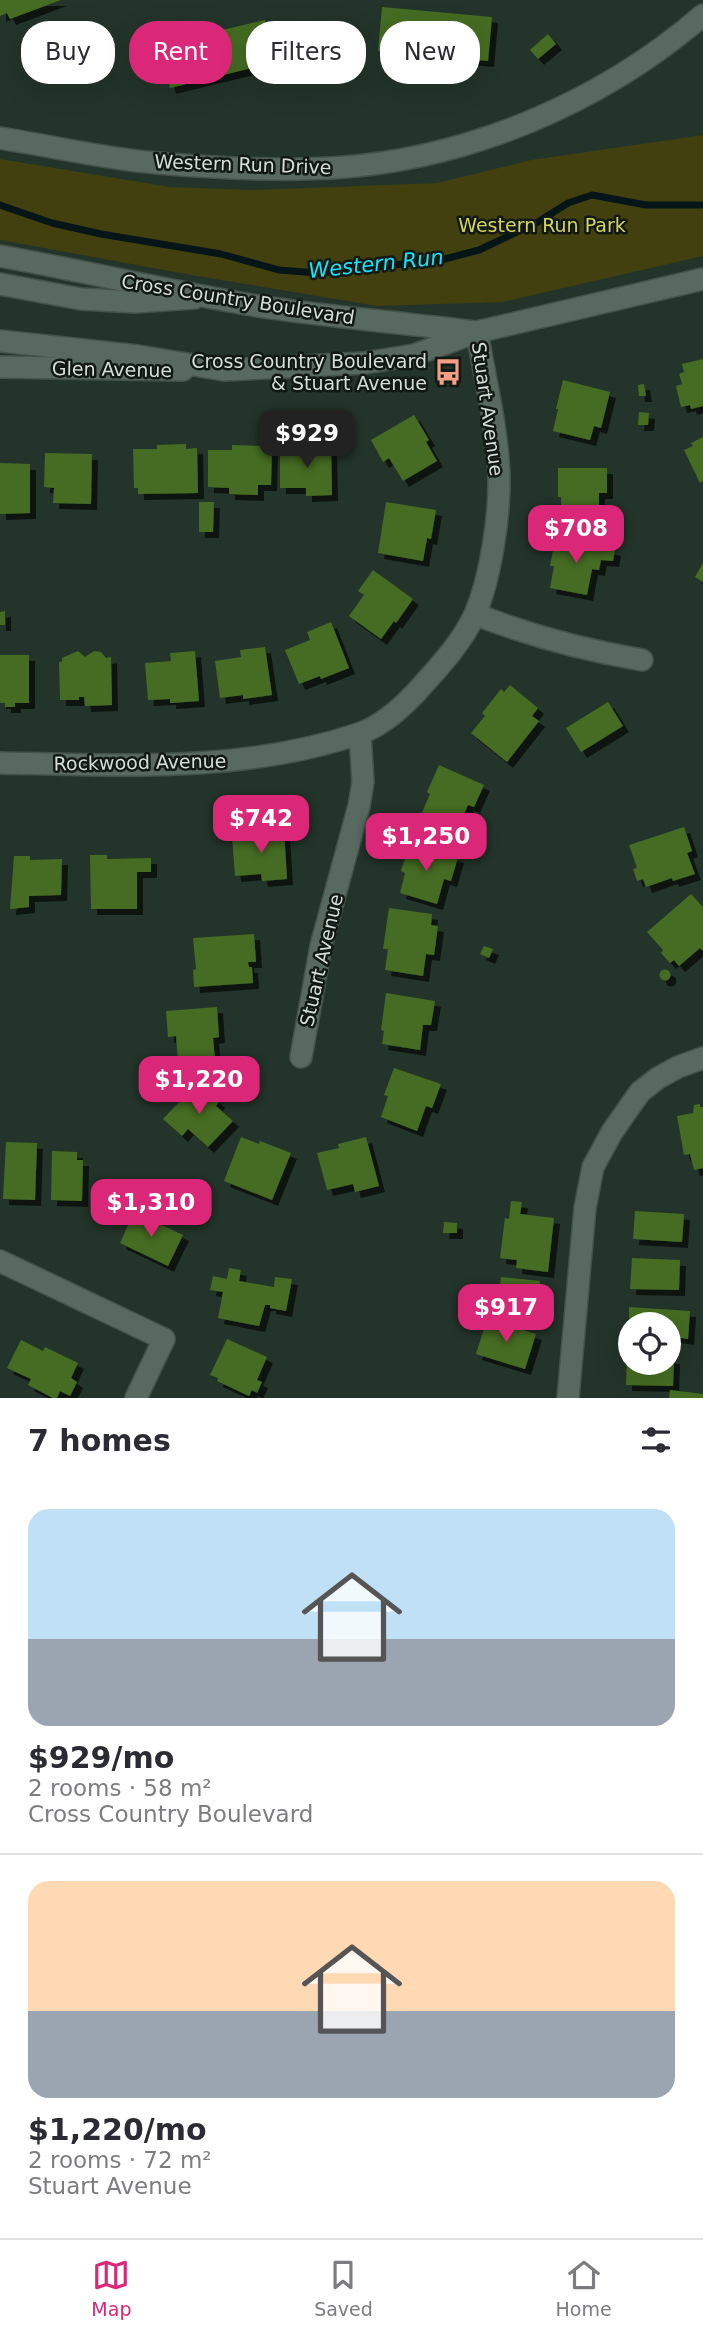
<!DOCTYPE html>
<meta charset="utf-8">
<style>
body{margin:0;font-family:"DejaVu Sans",sans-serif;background:#f2f2f3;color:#2b2b33;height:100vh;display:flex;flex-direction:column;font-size:26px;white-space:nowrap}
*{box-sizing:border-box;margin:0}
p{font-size:23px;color:#7c7c81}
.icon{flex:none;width:38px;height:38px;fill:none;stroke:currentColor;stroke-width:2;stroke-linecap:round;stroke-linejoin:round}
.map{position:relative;height:1398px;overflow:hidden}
.side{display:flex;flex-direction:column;background:#fff;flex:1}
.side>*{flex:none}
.guide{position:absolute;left:21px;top:21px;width:662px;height:63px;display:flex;gap:14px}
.buttons{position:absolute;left:618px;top:1312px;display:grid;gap:14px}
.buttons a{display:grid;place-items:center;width:63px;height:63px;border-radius:50%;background:#fff;box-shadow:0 7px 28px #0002;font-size:35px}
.price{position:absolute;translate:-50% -60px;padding:0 16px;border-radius:14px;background:#db2777;color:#fff;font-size:23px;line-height:46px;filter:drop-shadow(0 2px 4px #0008)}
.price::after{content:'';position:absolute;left:50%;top:42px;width:21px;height:16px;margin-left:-10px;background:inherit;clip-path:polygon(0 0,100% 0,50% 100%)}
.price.on{background:#222;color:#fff}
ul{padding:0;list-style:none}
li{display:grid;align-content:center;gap:14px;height:371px;padding:0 28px}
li+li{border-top:2px solid #e1e1e2}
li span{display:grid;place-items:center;height:217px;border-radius:21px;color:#555}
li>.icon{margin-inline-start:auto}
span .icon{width:126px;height:126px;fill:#fffc;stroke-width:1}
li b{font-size:30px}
h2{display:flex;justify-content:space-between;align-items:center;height:84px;padding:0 28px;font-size:30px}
.tag{padding:0 24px;border-radius:28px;background:#fff;box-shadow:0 7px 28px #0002;font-size:24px;line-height:63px}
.tag.on{background:#db2777;color:#fff}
.dock{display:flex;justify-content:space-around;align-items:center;height:98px;border-top:2px solid #e1e1e2;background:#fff;font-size:19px;color:#7c7c81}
.dock a{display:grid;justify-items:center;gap:4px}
.dock .on{color:#db2777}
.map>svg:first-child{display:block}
.green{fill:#41400e}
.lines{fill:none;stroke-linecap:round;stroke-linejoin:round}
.stream{stroke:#061618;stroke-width:7}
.building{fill:#456c23;filter:url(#shadow)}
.minor-casing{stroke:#445249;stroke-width:24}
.tertiary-casing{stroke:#445249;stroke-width:24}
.secondary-casing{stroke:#445249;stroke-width:24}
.minor{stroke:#586a5f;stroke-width:21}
.tertiary{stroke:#586a5f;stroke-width:21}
.secondary{stroke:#586a5f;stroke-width:21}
.labels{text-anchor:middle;stroke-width:5;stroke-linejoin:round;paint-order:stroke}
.street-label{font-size:19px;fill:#d4dfd8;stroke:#121915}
.park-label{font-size:19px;fill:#d4d35b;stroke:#121915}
.poi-label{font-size:19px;fill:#d4dfd8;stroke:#121915;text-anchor:end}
.water-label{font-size:21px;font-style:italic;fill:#18e4f9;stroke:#121915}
</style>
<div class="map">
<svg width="703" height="1398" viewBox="0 0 703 1398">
<defs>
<filter id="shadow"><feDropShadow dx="6" dy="6" stdDeviation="0" flood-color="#0009"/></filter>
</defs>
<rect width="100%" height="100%" fill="#23342a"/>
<path class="green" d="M 703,135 L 703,256 L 502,302 L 377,306 L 197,276 L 0,240 L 0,159 L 170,187 L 252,190 L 334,187 L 437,183 L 531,160 Z"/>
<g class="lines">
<path class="stream" d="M 0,205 L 52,223 L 101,234 L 221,254 L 279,270 L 318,273 L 441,260 L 479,250 L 538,222 L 568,203 L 592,195 L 646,205 L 703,205"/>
</g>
<path class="building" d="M 0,0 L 61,0 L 10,19 L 7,13 L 0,16 Z
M 382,7 L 492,17 L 488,61 L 378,51 Z
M 265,20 L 276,62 L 170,88 L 159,45 Z
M 548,34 L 556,44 L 538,59 L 530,50 Z
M 703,359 L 703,406 L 691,409 L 690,405 L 681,407 L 676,386 L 682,384 L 679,374 L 684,372 L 682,364 Z
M 563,380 L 610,392 L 601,428 L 594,426 L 590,440 L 553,431 L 558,409 L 556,409 Z
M 644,384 L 646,396 L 639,396 L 638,385 Z
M 639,412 L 649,413 L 648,425 L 638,425 Z
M 414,415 L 429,440 L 426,442 L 437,461 L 403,481 L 389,458 L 383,462 L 371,440 Z
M 703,437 L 703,481 L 700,483 L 684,450 L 693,446 L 691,443 Z
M 186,444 L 186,449 L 197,448 L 198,493 L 138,494 L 138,488 L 134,488 L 133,449 L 157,449 L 157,445 Z
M 232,445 L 261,446 L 261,448 L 272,448 L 271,485 L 258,485 L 258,495 L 229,494 L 229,488 L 208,487 L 208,450 L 232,450 Z
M 302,446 L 331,446 L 332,495 L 306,496 L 306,488 L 280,488 L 280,450 L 303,449 Z
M 45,453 L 92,454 L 91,504 L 53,503 L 54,488 L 44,487 Z
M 0,463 L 30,464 L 30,513 L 0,514 Z
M 558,468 L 607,468 L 607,493 L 599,493 L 599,519 L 561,519 L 561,497 L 558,497 Z
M 199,502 L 214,502 L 213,532 L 199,532 Z
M 386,502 L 436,510 L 431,539 L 427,538 L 423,561 L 378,553 Z
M 559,538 L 615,550 L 613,561 L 601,560 L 599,570 L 592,569 L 587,595 L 550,588 L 554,566 L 550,566 L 555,540 L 558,541 Z
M 703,563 L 703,582 L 695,577 Z
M 373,570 L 413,599 L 396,623 L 394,621 L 381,639 L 349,616 L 364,595 L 358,591 Z
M 5,611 L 5,625 L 0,625 L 0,612 Z
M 331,622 L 349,668 L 321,679 L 320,676 L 299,684 L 285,650 L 310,640 L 307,632 Z
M 265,647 L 272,695 L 243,699 L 243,695 L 220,698 L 215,661 L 241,657 L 240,650 Z
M 78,651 L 85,657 L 94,651 L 101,652 L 106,658 L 111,657 L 112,705 L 85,706 L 84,697 L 79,697 L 79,700 L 60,700 L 59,662 L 62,662 L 62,658 Z
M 195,651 L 199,701 L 170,703 L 170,699 L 148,700 L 145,663 L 171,661 L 170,653 Z
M 0,655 L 29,655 L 29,703 L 15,703 L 15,707 L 5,707 L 5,703 L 0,703 Z
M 510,685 L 538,708 L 532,716 L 539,721 L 507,762 L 471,733 L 485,716 L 482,713 L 501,689 L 504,692 Z
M 608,702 L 623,726 L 581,752 L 566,728 Z
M 439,765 L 484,785 L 474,807 L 468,805 L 457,830 L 421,815 L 430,794 L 427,792 Z
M 684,827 L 692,851 L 687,853 L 695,874 L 673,881 L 672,878 L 646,887 L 643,879 L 637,881 L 633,869 L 637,868 L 629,845 Z
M 284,830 L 287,879 L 262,881 L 261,874 L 235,876 L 232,837 L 254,836 L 254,832 Z
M 410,843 L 458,857 L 451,881 L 444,879 L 437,904 L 400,893 L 405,873 L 401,871 Z
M 90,855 L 107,855 L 107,859 L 151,858 L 151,872 L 137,872 L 137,909 L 91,909 Z
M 14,856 L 30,856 L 30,860 L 62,859 L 61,895 L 29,896 L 29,907 L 10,909 Z
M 691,894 L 703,907 L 703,951 L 700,948 L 679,966 L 674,960 L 670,963 L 661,953 L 663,950 L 647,932 Z
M 389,908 L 432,914 L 431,925 L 438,926 L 434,955 L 426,954 L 423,976 L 385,970 L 388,949 L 383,949 Z
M 254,934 L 256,962 L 248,962 L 249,967 L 252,967 L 253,983 L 194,987 L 193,970 L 196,969 L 193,938 Z
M 484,946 L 493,949 L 489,958 L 480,954 Z
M659.5 975a5.5 5.5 0 1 1 11 0a5.5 5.5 0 1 1-11 0Z
M 386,993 L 435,1001 L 431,1025 L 423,1025 L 420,1050 L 382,1044 L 384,1031 L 381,1030 Z
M 217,1007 L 219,1037 L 213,1038 L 215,1059 L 178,1062 L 176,1036 L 168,1037 L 166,1011 Z
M 154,1063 L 156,1073 L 149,1074 L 147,1064 Z
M 394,1068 L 441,1084 L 432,1108 L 426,1106 L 417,1131 L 381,1117 L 388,1096 L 384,1095 Z
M 198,1082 L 219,1102 L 216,1106 L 233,1121 L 208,1147 L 188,1129 L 182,1136 L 163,1119 Z
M 700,1104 L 700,1107 L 703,1107 L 703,1168 L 694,1170 L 690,1154 L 684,1155 L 677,1116 L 693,1113 L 694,1105 Z
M 241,1137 L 259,1144 L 260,1141 L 291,1153 L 272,1200 L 224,1181 Z
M 366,1137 L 379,1186 L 355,1192 L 353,1184 L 327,1190 L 317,1153 L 339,1148 L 338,1144 Z
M 6,1142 L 37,1143 L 35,1200 L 3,1199 Z
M 52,1151 L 77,1152 L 77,1160 L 83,1160 L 82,1201 L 51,1200 Z
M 511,1201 L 522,1202 L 520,1214 L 554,1218 L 548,1272 L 516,1268 L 517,1260 L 500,1258 L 505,1218 L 509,1219 Z
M 635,1211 L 684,1214 L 682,1242 L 633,1239 Z
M 134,1212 L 183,1235 L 168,1266 L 120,1243 Z
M 444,1222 L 457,1223 L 457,1233 L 443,1233 Z
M 632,1258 L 680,1260 L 679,1290 L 630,1289 Z
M 229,1268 L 241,1270 L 239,1281 L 274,1287 L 275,1277 L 292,1279 L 286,1311 L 270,1308 L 270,1305 L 265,1305 L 259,1326 L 218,1318 L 223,1292 L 210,1290 L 213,1276 L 227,1279 Z
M 501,1277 L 540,1281 L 536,1309 L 520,1307 L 519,1319 L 496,1316 Z
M 629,1307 L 690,1311 L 688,1339 L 668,1336 L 668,1325 L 629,1325 Z
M 487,1319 L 536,1334 L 525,1369 L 476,1354 Z
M 227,1339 L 267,1357 L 257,1380 L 262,1382 L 257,1393 L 252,1390 L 249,1396 L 217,1381 L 218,1378 L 210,1375 Z
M 21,1340 L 43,1351 L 45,1347 L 78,1363 L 71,1378 L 77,1382 L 70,1396 L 60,1391 L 57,1398 L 53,1398 L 28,1385 L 31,1379 L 7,1368 Z
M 627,1356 L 630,1356 L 630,1363 L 668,1363 L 668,1358 L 674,1358 L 673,1386 L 626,1385 Z
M 670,1390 L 703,1394 L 703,1398 L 669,1398 Z"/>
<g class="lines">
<defs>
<path id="minor" d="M 0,138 C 52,146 105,159 157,163 C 215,168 274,171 332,168 C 467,160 601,103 703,15
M 475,614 C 530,636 584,650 642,660
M 0,763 C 120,765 242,773 358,734 C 383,726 404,706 421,687 C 441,665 462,642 475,614 C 491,577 500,514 499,474 C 497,426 485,379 477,332
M 301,1057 L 321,946 L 359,806 L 363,782 L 360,734
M 0,1261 L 164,1339 L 136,1398
M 568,1398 L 585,1208 L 593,1167 L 612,1132 L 640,1092 L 658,1078 L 678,1067 L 703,1058"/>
<path id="tertiary" d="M 0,284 L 81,299 L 135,302 L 194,298
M 0,367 L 183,370"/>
<path id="secondary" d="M 0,256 C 84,271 168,291 252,305 C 326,317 401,322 475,332
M 0,341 L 138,356 L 224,370 L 365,363 L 414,355 L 477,332 L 703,279"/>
</defs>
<use href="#minor" class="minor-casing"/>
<use href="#tertiary" class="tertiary-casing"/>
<use href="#secondary" class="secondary-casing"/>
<use href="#minor" class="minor"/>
<use href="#tertiary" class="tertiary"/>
<use href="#secondary" class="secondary"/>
</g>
<defs>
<symbol id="bus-bare" viewBox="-9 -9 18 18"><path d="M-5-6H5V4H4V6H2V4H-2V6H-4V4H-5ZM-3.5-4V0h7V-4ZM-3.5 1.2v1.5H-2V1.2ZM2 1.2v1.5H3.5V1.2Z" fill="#f49e88" stroke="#121915" stroke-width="2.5" paint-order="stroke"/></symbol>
</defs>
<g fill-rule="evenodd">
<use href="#bus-bare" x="429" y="353" width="38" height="38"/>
</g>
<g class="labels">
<g class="street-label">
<text transform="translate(243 164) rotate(2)" y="7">Western Run Drive</text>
<text transform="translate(238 299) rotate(9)" y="7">Cross Country Boulevard</text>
<text transform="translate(112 369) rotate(1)" y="7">Glen Avenue</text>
<text transform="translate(488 409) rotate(82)" y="7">Stuart Avenue</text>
<text transform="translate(140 762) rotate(-1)" y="7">Rockwood Avenue</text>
<text transform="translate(321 960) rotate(-77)" y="7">Stuart Avenue</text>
</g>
<g class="park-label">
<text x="542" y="232">Western Run Park</text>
</g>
<g class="poi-label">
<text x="427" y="368">Cross Country Boulevard<tspan x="427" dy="22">&amp; Stuart Avenue</tspan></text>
</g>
<g class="water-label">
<text transform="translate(376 264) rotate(-6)" y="7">Western Run</text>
</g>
</g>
</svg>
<div class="buttons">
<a><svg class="icon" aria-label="locate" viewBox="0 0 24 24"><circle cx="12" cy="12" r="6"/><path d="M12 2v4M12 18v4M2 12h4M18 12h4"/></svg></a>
</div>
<b class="price on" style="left:307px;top:470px">$929</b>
<b class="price" style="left:576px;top:565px">$708</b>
<b class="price" style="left:261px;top:855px">$742</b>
<b class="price" style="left:426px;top:873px">$1,250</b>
<b class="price" style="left:199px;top:1116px">$1,220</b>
<b class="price" style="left:151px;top:1239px">$1,310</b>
<b class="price" style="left:506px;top:1344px">$917</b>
<div class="guide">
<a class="tag">Buy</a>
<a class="tag on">Rent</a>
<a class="tag">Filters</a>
<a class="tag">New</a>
</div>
</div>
<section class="side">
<h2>7 homes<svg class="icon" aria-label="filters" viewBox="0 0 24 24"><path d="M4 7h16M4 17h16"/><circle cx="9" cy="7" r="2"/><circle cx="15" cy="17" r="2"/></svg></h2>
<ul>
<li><span style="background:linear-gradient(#bfe0f5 60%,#9aa5b1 0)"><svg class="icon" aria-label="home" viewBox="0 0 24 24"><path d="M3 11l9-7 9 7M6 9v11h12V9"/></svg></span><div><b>$929/mo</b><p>2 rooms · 58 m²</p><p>Cross Country Boulevard</p></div></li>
<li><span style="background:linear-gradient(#ffd9b3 60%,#9aa5b1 0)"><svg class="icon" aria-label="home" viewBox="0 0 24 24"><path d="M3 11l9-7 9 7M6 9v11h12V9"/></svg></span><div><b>$1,220/mo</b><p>2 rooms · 72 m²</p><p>Stuart Avenue</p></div></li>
</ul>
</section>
<nav class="dock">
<a class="on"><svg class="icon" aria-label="map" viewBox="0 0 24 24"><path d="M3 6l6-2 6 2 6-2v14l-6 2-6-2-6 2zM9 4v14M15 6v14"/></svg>Map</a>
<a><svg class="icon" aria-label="saved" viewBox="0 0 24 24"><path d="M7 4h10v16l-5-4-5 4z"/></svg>Saved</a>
<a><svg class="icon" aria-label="home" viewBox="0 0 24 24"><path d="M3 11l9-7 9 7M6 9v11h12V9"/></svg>Home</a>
</nav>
